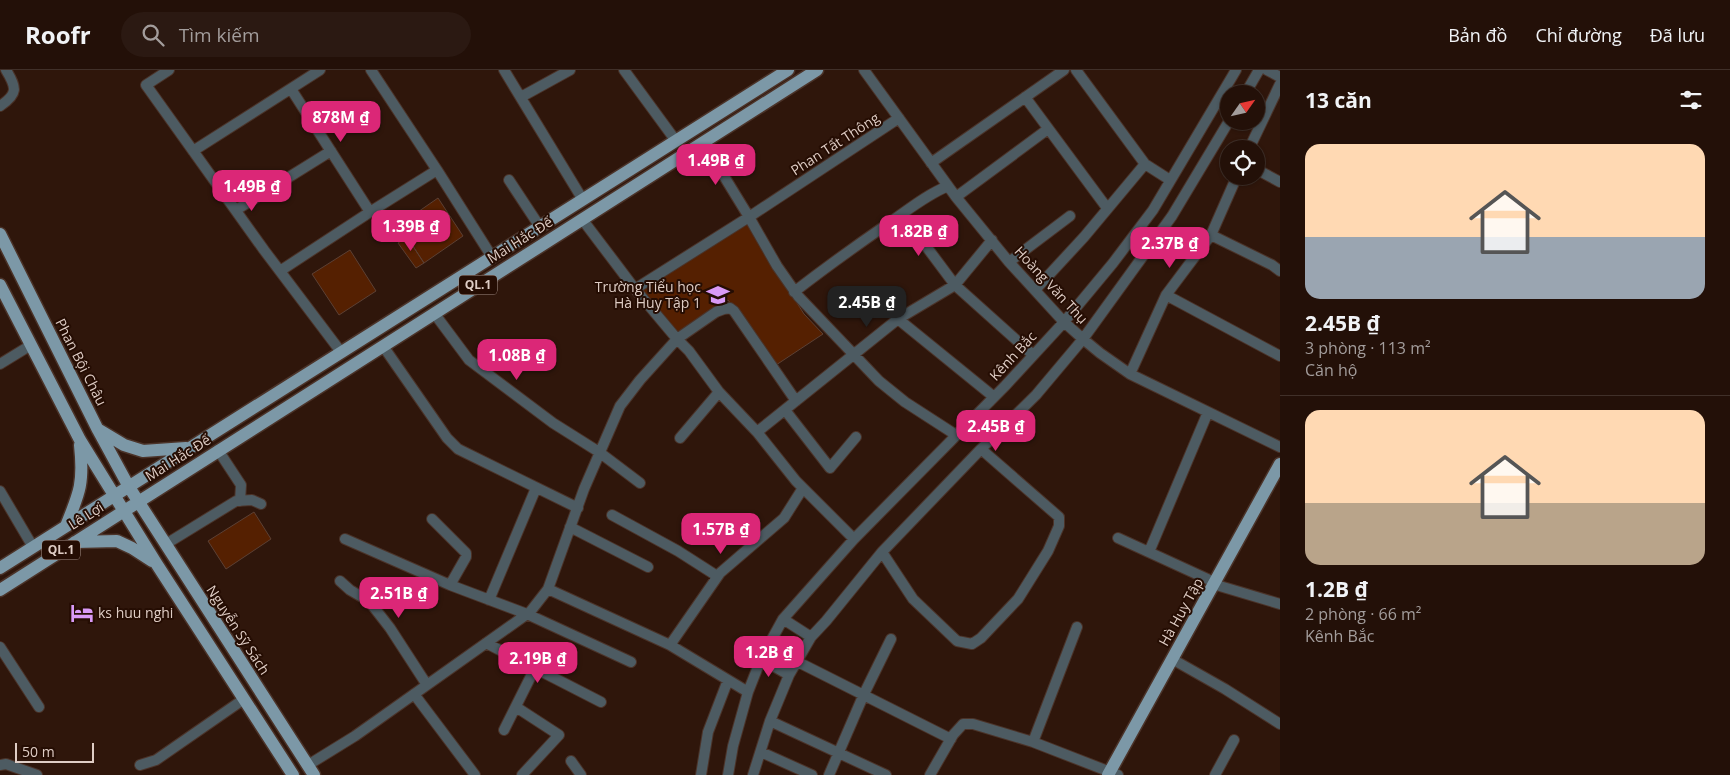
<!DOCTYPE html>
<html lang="vi">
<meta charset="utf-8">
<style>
body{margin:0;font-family:"Open Sans",sans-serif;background:#2b1912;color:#f1f3f6;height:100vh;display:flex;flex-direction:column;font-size:19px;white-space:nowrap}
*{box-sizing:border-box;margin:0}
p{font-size:16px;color:#a39d9c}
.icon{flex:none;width:28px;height:28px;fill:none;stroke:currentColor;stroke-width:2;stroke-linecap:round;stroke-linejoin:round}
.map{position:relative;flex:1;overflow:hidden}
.details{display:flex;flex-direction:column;background:#231008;width:450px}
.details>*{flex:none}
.needle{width:32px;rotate:56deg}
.fabs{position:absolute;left:1220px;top:15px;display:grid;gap:10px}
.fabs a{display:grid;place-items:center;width:45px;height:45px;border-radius:50%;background:#231008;box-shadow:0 1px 4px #0004,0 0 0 1px #403029;font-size:25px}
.scale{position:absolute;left:15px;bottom:12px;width:79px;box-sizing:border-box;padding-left:5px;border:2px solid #dfcdc5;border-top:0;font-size:14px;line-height:18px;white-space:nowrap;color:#dfcdc5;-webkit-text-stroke:4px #250d03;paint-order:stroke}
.price{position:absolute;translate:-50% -42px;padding:0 11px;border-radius:10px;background:#db2777;color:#fff;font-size:16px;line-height:32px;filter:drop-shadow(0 1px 2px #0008)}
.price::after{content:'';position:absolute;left:50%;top:30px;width:15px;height:11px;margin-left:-8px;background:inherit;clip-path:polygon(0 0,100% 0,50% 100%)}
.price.active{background:#222;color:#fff}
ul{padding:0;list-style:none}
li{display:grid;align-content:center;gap:10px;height:265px;padding:0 25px}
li+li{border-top:1px solid #403029}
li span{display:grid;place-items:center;height:155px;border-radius:15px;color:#555}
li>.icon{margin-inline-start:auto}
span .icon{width:90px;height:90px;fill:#fffc;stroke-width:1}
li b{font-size:21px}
h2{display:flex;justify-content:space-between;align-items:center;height:60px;padding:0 25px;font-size:21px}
header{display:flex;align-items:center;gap:30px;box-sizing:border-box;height:70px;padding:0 25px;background:#231008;border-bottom:1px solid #403029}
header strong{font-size:24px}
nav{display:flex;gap:28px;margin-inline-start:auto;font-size:18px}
.search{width:350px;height:45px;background:#2b1912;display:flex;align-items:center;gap:12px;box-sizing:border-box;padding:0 18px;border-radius:28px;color:#a39d9c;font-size:19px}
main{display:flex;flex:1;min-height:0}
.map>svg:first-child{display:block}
.building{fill:#552001;stroke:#5c4034}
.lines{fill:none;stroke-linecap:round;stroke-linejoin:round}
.minor-casing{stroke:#4b3329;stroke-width:12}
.major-casing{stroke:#4b3329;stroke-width:15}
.minor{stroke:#4d5b62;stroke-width:10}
.major{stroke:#7c98a7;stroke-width:12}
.labels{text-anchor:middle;stroke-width:4;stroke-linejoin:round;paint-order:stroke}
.shield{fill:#250d03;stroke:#a7938b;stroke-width:1}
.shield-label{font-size:12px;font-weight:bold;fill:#dfcdc5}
.street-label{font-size:14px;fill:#dfcdc5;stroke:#250d03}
.poi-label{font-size:14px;fill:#dfcdc5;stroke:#250d03;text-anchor:end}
</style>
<header>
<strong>Roofr</strong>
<div class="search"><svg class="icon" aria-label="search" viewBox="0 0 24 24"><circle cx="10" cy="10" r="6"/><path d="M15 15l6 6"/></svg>Tìm kiếm</div>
<nav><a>Bản đồ</a><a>Chỉ đường</a><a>Đã lưu</a></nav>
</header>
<main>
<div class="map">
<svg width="1280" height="705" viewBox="0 0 1280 705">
<rect width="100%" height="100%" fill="#2f160b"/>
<path class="building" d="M 438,128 L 463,166 L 424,193 L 399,155 Z
M 747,154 L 804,244 L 823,264 L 776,295 L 728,230 L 677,264 L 641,220 Z
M 407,167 L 424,193 L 416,198 L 398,173 Z
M 350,180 L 376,221 L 339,245 L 312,204 Z
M 254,442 L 271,469 L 226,499 L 208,471 Z"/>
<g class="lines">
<defs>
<path id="minor" d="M 169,0 L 146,15 L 264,180 L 341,282
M 504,0 L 583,130
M 624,0 L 676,71
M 864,0 L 956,127 L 1009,192 L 1064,252 L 1083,269 L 1100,283 L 1130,304 L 1280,377
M 1076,0 L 1145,94 L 1170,110
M 1267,0 L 1280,7
M 291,19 L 370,142
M 1245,24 L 1259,0
M 521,27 L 570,0
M 1025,27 L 1107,138
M 0,36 C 18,24 17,18 6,0
M 703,72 L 749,147 L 777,196 L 798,226 L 879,311 L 905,332 L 956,365
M 1249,79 L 1280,14
M 193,81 L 320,0
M 931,93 L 1064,0
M 1256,99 L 1280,112
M 437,100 L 492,187
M 509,110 L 540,157
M 956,127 L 1048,59
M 236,140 L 331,81
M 902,144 L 955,215 L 1033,285
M 582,149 L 635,219 L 677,269 L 689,281 L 719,322 L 757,362 L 796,411 L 854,469
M 1211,165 L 1272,195 L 1280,201
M 1009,192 L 1070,146
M 280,201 L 370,142 L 437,100 L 371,0
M 635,219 L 749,147 L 899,48
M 1035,220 L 1084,167 L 1145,94
M 794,222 C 825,198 857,175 889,153 C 908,140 926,125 948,116
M 1166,225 L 1280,286
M 434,243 L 469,290 L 553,353 L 599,382 L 640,413
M 898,249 L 994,327
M 383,276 L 447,368 L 458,379 L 578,438
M 0,294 L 31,275
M 1130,304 L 1166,225 L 1211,165 L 1237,106
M 785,340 L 830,398 L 856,367
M 757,362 L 898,249 L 955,215 L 992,170
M 680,368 L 719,322
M 218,380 L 241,415 L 240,431
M 0,421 L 33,477
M 612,445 L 678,481 L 717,506
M 432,449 L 466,483 L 466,487 L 450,515
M 570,457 L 648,497
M 1118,468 L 1214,512
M 345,469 L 450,515 L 527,544 L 631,592
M 166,474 L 236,431 L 252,430 L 261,434
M 882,482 L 913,529 L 957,571 L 972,574 L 981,568 L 1018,529 L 1048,481 L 1059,456 L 1059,447 L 981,379
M 1149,482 L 1208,342
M 340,511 L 350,520 L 369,531 L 390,558 L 427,615
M 1213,514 L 1280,534
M 548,519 L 670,575 L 748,622
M 489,530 L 536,418
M 783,549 L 811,567
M 486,573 L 601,632
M 670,575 L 720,503 L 784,448 L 803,418
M 0,577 L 39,637
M 761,589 L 789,605
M 1172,589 L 1225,619 L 1280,654
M 796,591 L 951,669
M 414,624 L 475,705
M 516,637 L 559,665 L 522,705
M 770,651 L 886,705
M 504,660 L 535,598
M 1033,672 L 1077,557
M 761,682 L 812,705
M 571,691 L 581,705
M 0,695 L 6,694 L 37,705
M 140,695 L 156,690 L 244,629
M 308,695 L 355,666 L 530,542 L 548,519 L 584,419 L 620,336 L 640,310 L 677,269 L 716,242 L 724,239 L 730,238 L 734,241 L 796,331
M 701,705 L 708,662 L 728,610
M 728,705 L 733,676 L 748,622 L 761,589 L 783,549 L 854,469 L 1005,316 L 1064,252 L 1113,193 L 1153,140 L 1236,0
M 753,705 L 770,651 L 789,605 L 811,567 L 826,551 L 882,482 L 981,379 L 1036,325 L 1083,269 L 1172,146 L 1229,51
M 829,705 L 864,624 L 891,569
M 930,705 L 953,665 L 963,654 L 973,654 L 1033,672 L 1118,705
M 1215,705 L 1234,670"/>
<path id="major" d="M 0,164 L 98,360 L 129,417 L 314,705
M 0,215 L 80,370 L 156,493 L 293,705
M 99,360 L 124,375 L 143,381 L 186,378
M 66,456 C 80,422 84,412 80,375
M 75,472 L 117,471 L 132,478 L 152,491
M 0,498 L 788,0
M 0,520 L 817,0
M 1108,705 L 1280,394"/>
</defs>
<use href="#minor" class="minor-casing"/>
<use href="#major" class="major-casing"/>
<use href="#minor" class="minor"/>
<use href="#major" class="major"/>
</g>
<defs>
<symbol id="school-bare" viewBox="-9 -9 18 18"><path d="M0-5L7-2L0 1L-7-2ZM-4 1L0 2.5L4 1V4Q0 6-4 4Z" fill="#d99af7" stroke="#250d03" stroke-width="2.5" paint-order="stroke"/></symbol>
<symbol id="hotel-bare" viewBox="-9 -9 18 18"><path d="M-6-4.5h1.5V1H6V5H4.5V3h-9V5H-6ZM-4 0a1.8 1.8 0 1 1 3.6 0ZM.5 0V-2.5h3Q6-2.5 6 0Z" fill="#d99af7" stroke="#250d03" stroke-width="2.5" paint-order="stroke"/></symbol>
</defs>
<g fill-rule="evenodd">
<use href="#school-bare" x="702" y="209" width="32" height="32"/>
<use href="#hotel-bare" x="66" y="527" width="32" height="32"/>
</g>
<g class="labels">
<g class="shield">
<rect x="459" y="205.5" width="38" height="19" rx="4"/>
<rect x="42" y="470.5" width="38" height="19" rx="4"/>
</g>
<g class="shield-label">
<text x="478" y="219">QL.1</text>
<text x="61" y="484">QL.1</text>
</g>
<g class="street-label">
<text transform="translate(835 74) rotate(-33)" y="5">Phan Tất Thông</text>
<text transform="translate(520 170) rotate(-32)" y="5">Mai Hắc Đế</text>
<text transform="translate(1051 215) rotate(47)" y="5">Hoàng Văn Thụ</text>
<text transform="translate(1013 286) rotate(-47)" y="5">Kênh Bắc</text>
<text transform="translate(81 292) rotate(63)" y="5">Phan Bội Châu</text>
<text transform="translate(178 388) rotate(-32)" y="5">Mai Hắc Đế</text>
<text transform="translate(86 446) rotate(-32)" y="5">Lê Lợi</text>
<text transform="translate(1181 542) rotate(-61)" y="5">Hà Huy Tập</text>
<text transform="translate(238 560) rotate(57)" y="5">Nguyễn Sỹ Sách</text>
</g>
<g class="poi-label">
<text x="701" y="222">Trường Tiểu học<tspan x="701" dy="16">Hà Huy Tập 1</tspan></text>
<text x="98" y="548" text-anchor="start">ks huu nghi</text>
</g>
</g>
</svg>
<div class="fabs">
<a><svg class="needle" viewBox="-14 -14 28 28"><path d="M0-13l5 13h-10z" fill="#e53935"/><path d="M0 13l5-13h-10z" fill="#a39d9c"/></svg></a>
<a><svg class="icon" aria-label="locate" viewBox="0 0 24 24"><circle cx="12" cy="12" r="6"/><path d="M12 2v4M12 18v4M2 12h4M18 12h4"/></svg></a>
</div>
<div class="scale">50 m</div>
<b class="price" style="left:341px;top:73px">878M ₫</b>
<b class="price" style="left:716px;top:116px">1.49B ₫</b>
<b class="price" style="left:252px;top:142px">1.49B ₫</b>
<b class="price" style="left:411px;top:182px">1.39B ₫</b>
<b class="price" style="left:919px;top:187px">1.82B ₫</b>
<b class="price" style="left:1170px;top:199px">2.37B ₫</b>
<b class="price active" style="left:867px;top:258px">2.45B ₫</b>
<b class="price" style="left:517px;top:311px">1.08B ₫</b>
<b class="price" style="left:996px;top:382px">2.45B ₫</b>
<b class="price" style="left:721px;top:485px">1.57B ₫</b>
<b class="price" style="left:399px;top:549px">2.51B ₫</b>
<b class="price" style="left:769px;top:608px">1.2B ₫</b>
<b class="price" style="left:538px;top:614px">2.19B ₫</b>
</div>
<section class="details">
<h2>13 căn<svg class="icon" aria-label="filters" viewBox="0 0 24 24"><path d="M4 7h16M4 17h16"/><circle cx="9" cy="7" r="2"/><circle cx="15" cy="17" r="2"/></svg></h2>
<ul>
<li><span style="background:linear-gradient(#ffd9b3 60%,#9aa5b1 0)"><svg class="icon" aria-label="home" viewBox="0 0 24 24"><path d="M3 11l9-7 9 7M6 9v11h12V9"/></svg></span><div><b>2.45B ₫</b><p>3 phòng · 113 m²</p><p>Căn hộ</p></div></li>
<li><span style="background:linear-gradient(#ffd9b3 60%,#b9a48a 0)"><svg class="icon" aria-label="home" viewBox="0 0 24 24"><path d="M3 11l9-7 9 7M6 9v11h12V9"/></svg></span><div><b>1.2B ₫</b><p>2 phòng · 66 m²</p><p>Kênh Bắc</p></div></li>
</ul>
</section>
</main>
